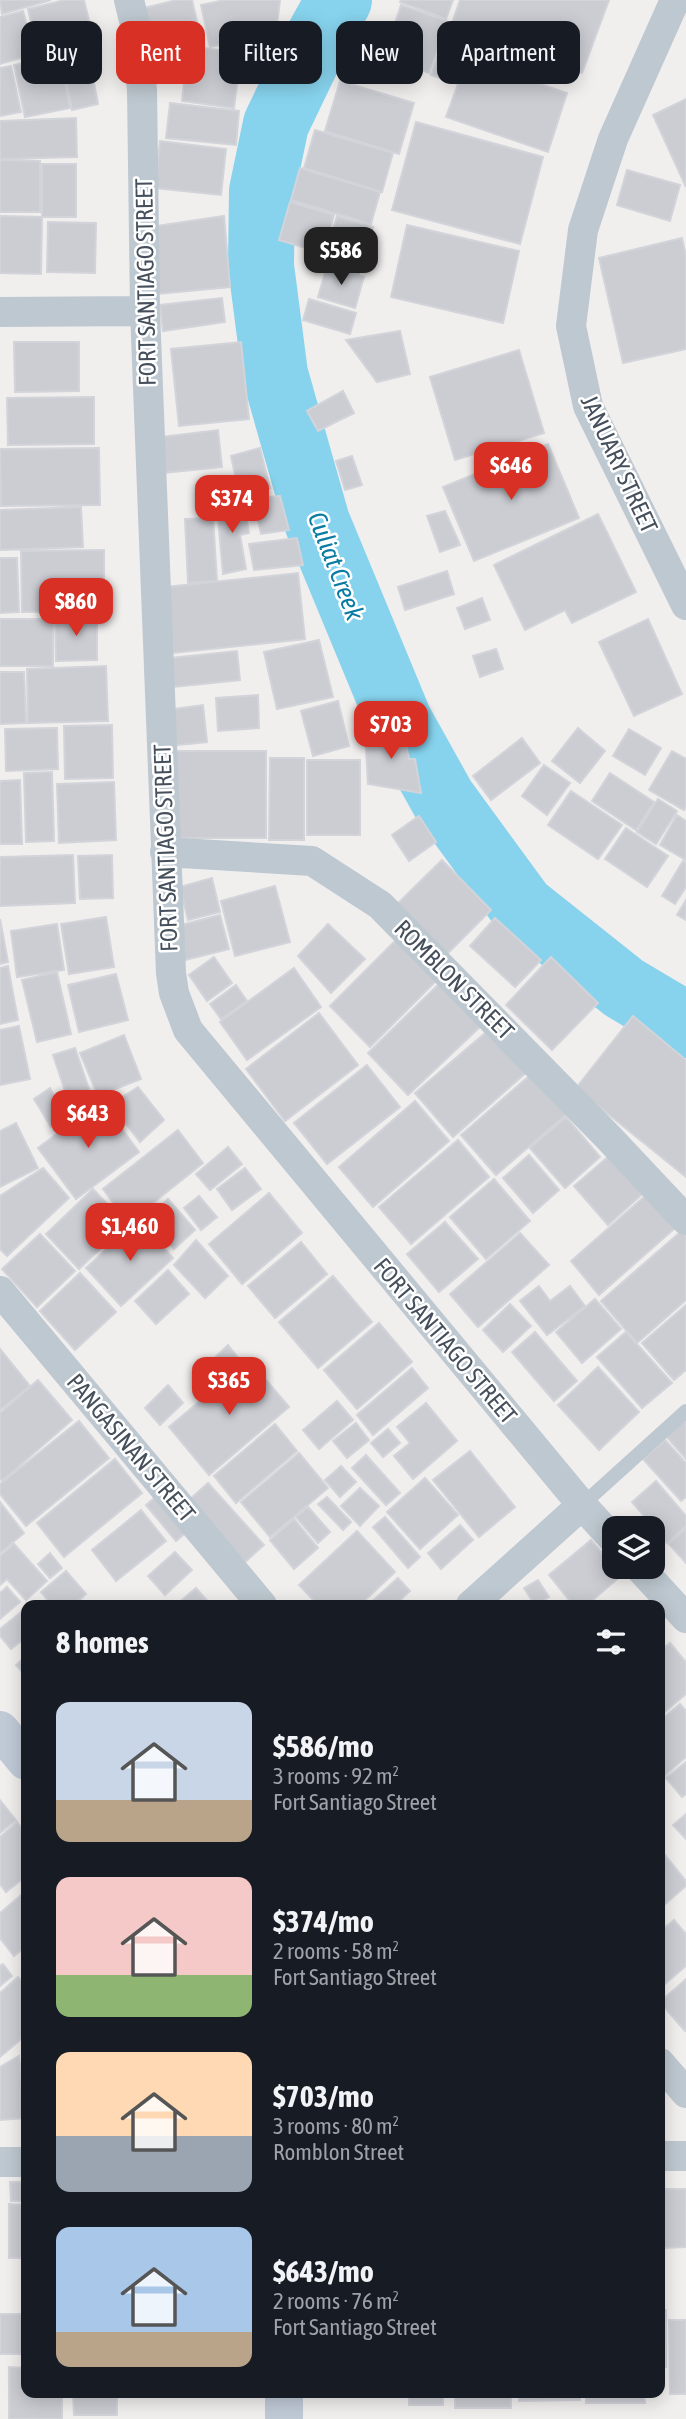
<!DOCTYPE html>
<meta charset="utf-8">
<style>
body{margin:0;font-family:"Asap Condensed",sans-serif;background:#242831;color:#f1f3f6;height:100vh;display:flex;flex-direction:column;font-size:26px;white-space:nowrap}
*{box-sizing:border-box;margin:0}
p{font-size:23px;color:#9ea1a6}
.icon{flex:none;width:38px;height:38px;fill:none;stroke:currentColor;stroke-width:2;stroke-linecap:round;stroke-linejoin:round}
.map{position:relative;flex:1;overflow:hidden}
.sheet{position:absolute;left:21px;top:1600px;width:644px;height:798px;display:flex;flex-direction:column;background:#171b24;border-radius:14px;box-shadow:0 4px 18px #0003}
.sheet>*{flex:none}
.top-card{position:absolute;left:21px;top:21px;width:644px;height:63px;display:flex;gap:14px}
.fabs{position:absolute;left:602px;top:1516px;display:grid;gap:14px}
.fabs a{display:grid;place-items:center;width:63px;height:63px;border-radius:14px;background:#171b24;box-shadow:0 4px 18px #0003;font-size:35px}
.price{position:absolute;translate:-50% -60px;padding:0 16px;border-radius:14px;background:#d93025;color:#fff;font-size:23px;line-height:46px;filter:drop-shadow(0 2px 4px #0008)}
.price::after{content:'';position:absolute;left:50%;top:42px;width:21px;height:16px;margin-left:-10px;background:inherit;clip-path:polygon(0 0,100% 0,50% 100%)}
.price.on{background:#222;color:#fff}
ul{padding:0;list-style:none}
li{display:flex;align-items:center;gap:21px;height:175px;padding:0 35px}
li span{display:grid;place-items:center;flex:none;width:196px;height:140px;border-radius:14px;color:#555}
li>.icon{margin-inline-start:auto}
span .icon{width:84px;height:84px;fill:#fffc;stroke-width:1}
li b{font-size:30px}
h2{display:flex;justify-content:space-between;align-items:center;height:84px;padding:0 35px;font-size:30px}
.chip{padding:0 24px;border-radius:14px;background:#171b24;box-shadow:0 4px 18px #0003;font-size:24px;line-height:63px}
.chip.on{background:#d93025;color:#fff}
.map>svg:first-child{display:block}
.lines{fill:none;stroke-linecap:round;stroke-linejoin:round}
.river{stroke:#87d3ed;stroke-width:66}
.building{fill:#cbcdd3;stroke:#d2d4da;stroke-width:2}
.lane{stroke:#bec8d0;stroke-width:14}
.street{stroke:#bec8d0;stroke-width:30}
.secondary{stroke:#c0cad7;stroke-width:38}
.labels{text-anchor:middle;stroke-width:5;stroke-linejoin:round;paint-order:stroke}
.street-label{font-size:24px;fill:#46505c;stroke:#fff}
.water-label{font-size:26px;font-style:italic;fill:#0a7ba3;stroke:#fff}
</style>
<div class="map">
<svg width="686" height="2419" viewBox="0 0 686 2419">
<rect width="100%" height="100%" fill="#f1eeee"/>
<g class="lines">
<path class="river" d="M 339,0 L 313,47 L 276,124 L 262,191 L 261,266 L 275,374 L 317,522 L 399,720 L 443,799 L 522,907 L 624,988 L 686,1025"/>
</g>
<path class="building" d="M 0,0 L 51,0 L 2,14 Z
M 65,0 L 84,0 L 95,45 L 40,58 L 28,9 Z
M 177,0 L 192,0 L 202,43 L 155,54 L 144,8 Z
M 225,0 L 280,0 L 276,33 L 210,47 L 201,5 Z
M 401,0 L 453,0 L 446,19 L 400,2 Z
M 460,0 L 609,0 L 582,73 L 450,29 Z
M 401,5 L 447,21 L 429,73 L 384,57 Z
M 23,11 L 34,54 L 0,64 L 0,17 Z
M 446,31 L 513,54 L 507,73 L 567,93 L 548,152 L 446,117 L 458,84 L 431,75 Z
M 188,46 L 241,53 L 234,108 L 182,101 Z
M 88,52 L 98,104 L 72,110 L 62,57 Z
M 60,57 L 70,108 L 25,117 L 14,65 Z
M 11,66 L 21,112 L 0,116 L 0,68 Z
M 340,81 L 414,103 L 399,154 L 325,131 Z
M 686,99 L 686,187 L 653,115 Z
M 170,103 L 239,111 L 236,145 L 166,138 Z
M 76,118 L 77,157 L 0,159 L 0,121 Z
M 416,122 L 543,157 L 520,244 L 392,210 Z
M 315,130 L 393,153 L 382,192 L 304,168 Z
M 160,141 L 226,149 L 221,195 L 155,188 Z
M 0,160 L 40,161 L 40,212 L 0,212 Z
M 42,164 L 76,164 L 76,217 L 42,217 Z
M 300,168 L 380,192 L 371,224 L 291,200 Z
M 627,170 L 680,185 L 670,221 L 617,205 Z
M 290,202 L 334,215 L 323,253 L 279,240 Z
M 0,216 L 42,217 L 41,274 L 0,273 Z
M 224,216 L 230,287 L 158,294 L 156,226 Z
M 337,216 L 373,227 L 359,274 L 323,263 Z
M 48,222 L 96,223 L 95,273 L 47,272 Z
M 407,225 L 519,251 L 503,323 L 391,297 Z
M 682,238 L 686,256 L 686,349 L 623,363 L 599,258 Z
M 327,266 L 364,277 L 355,308 L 318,297 Z
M 222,298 L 225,322 L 163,331 L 160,305 Z
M 309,299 L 356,313 L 350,334 L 303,320 Z
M 400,331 L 410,374 L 377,382 L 346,340 Z
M 14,342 L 79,342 L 79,391 L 15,392 Z
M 241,342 L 249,419 L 179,426 L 171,349 Z
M 519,350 L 544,433 L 455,460 L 430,377 Z
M 343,391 L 354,413 L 318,431 L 307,411 Z
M 94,397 L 94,444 L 8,445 L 7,398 Z
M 218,430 L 222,467 L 164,473 L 160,437 Z
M 548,444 L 579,518 L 474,561 L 443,487 Z
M 99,448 L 100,505 L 1,506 L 0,449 Z
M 260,448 L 270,488 L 239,494 L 231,456 Z
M 352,456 L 362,485 L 345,490 L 336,461 Z
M 280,496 L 289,530 L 261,534 L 253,498 Z
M 243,500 L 249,533 L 240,535 L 246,569 L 223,574 L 217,506 Z
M 81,507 L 83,547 L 0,550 L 0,510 Z
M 445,511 L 460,545 L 440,552 L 427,516 Z
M 598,514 L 636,592 L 572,623 L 565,610 L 525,630 L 494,565 Z
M 213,518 L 217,581 L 188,583 L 185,519 Z
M 297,538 L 303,565 L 254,570 L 249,544 Z
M 104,550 L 104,611 L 22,612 L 21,551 Z
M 0,558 L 17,558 L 19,612 L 0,613 Z
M 447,571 L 454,594 L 405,610 L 398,587 Z
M 298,573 L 305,639 L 173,653 L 166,587 Z
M 482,598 L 490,620 L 465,629 L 457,608 Z
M 55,616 L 97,616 L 97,660 L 56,661 Z
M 0,619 L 53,619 L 53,666 L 0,666 Z
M 648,619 L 682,694 L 634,716 L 599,642 Z
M 319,640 L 333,697 L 277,709 L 264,652 Z
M 496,649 L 503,669 L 480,677 L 473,656 Z
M 237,651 L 240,680 L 174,687 L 171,658 Z
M 106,666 L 108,721 L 28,723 L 27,669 Z
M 0,672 L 24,672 L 26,723 L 0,724 Z
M 258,695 L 259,728 L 218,731 L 216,698 Z
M 338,701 L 349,746 L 313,756 L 301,711 Z
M 203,705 L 207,742 L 169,746 L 165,710 Z
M 112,725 L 113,778 L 65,779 L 64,726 Z
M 402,727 L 409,759 L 415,759 L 421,793 L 368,784 L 365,734 Z
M 57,728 L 58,769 L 6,771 L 5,729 Z
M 578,728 L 605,751 L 580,783 L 552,761 Z
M 629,729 L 661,748 L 645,775 L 613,756 Z
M 522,738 L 540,763 L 491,800 L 473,776 Z
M 170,751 L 266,751 L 266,838 L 170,838 Z
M 672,751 L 686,759 L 686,806 L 684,810 L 649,790 Z
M 270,758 L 304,758 L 304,840 L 269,840 Z
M 307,760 L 360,760 L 360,835 L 307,835 Z
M 544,765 L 570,783 L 547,815 L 522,796 Z
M 52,772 L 54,841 L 26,842 L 24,773 Z
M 610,773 L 654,802 L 636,830 L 592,801 Z
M 20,780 L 22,844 L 0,844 L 0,781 Z
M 114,782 L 116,840 L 59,843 L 57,784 Z
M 571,791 L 622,825 L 598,859 L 548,825 Z
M 658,799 L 677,811 L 656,844 L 637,832 Z
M 677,815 L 686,821 L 686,860 L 660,845 Z
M 419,816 L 436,842 L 409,861 L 392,835 Z
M 626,828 L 668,856 L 647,887 L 605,859 Z
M 73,855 L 75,903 L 0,906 L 0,857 Z
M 112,855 L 113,898 L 80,899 L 78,856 Z
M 442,860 L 491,910 L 442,959 L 393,908 Z
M 683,861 L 686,863 L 686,887 L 675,904 L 662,896 Z
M 212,878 L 220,912 L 188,920 L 180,887 Z
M 275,886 L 290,942 L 235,956 L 221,901 Z
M 686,900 L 686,920 L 677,915 Z
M 220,915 L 229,949 L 181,961 L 173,927 Z
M 106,917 L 114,967 L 69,974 L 61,924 Z
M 495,918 L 541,960 L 515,987 L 470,946 Z
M 0,919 L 8,962 L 0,964 Z
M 57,924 L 64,970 L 17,977 L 11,931 Z
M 328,924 L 365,959 L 331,993 L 298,956 Z
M 399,937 L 439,978 L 370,1047 L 330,1006 Z
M 214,957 L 232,983 L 207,1001 L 189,975 Z
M 551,957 L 598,1003 L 552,1050 L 506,1005 Z
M 8,966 L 18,1020 L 0,1024 L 0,968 Z
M 294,968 L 321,1007 L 247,1060 L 220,1022 Z
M 57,972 L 71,1034 L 37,1042 L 22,980 Z
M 116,974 L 128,1020 L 79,1032 L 68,985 Z
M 440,983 L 481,1026 L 408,1095 L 368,1053 Z
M 236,985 L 247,1001 L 221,1019 L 210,1004 Z
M 319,1013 L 358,1065 L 285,1121 L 246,1069 Z
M 633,1016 L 686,1060 L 686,1177 L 576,1088 Z
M 19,1026 L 30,1079 L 0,1085 L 0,1030 Z
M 491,1028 L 528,1071 L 453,1137 L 415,1093 Z
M 124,1035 L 141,1079 L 98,1096 L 80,1053 Z
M 75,1048 L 92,1098 L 70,1106 L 53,1055 Z
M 367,1065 L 400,1107 L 327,1164 L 294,1123 Z
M 535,1071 L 569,1112 L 496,1175 L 461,1135 Z
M 138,1087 L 164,1120 L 140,1142 L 111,1104 Z
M 50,1088 L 66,1119 L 51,1127 L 34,1099 Z
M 101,1101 L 139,1152 L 76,1199 L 38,1148 Z
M 415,1101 L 449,1141 L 373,1207 L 339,1167 Z
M 566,1117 L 600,1157 L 565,1188 L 530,1148 Z
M 16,1123 L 38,1168 L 0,1187 L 0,1131 Z
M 178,1130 L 203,1163 L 128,1223 L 103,1189 Z
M 458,1140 L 489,1177 L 411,1244 L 379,1207 Z
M 228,1147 L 242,1164 L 210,1190 L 196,1174 Z
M 616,1150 L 649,1188 L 608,1225 L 574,1186 Z
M 529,1155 L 559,1190 L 533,1213 L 503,1178 Z
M 43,1168 L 69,1198 L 7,1256 L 0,1249 L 0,1196 Z
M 245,1168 L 261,1189 L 232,1210 L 217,1189 Z
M 494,1179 L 530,1221 L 486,1259 L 450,1217 Z
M 93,1189 L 126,1224 L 79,1269 L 46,1234 Z
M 653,1189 L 682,1222 L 599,1295 L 571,1261 Z
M 269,1193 L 302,1233 L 242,1284 L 209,1244 Z
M 199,1196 L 217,1217 L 201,1230 L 184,1208 Z
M 168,1199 L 195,1230 L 174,1249 L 147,1218 Z
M 138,1220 L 173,1258 L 121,1306 L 86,1268 Z
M 445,1222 L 478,1259 L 439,1292 L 407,1254 Z
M 686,1227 L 686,1300 L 637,1343 L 601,1301 Z
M 520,1233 L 549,1265 L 478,1327 L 450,1294 Z
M 40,1234 L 75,1271 L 37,1307 L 2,1269 Z
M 196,1240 L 228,1276 L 205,1298 L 174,1265 Z
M 301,1242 L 327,1274 L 275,1318 L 248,1286 Z
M 168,1270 L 189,1294 L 156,1324 L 135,1301 Z
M 80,1273 L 116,1312 L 75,1350 L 40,1311 Z
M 333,1276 L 372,1322 L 318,1368 L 279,1322 Z
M 539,1286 L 550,1301 L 570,1286 L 585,1306 L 547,1335 L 520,1301 Z
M 595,1299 L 621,1329 L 582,1363 L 556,1332 Z
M 510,1304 L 531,1326 L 503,1352 L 483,1330 Z
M 686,1305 L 686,1370 L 674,1380 L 642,1343 Z
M 379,1323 L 412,1362 L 357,1409 L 324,1370 Z
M 535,1332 L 577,1381 L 554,1401 L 512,1352 Z
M 626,1332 L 672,1383 L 642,1408 L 597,1357 Z
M 228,1345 L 239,1359 L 215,1381 L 204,1368 Z
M 0,1349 L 30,1386 L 0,1410 Z
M 249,1360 L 289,1407 L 209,1475 L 169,1427 Z
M 598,1367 L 639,1412 L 599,1450 L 558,1405 Z
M 412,1368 L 428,1388 L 373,1435 L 357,1415 Z
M 38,1380 L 72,1420 L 2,1481 L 0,1478 L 0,1413 Z
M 168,1385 L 183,1403 L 160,1425 L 145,1408 Z
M 337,1401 L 353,1420 L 319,1449 L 303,1430 Z
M 426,1403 L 457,1441 L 413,1479 L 394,1456 L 410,1443 L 397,1427 Z
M 686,1419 L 686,1459 L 666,1436 Z
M 79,1421 L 109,1458 L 26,1526 L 0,1494 L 0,1484 Z
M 356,1423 L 369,1440 L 347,1458 L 333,1441 Z
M 275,1424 L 297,1451 L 236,1503 L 214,1476 Z
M 388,1429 L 400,1443 L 383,1457 L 371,1443 Z
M 665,1440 L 686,1463 L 686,1497 L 681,1501 L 643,1459 Z
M 470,1451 L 515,1507 L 479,1537 L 433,1480 Z
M 299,1453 L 328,1488 L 270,1537 L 241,1502 Z
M 366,1455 L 400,1493 L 386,1505 L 352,1468 Z
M 115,1459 L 142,1493 L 64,1557 L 37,1523 Z
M 341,1466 L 356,1482 L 340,1497 L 325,1480 Z
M 425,1478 L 458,1515 L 420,1549 L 387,1512 Z
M 656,1481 L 686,1516 L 686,1526 L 667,1543 L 632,1502 Z
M 208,1483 L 264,1545 L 245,1562 L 189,1500 Z
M 360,1488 L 379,1506 L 360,1526 L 341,1506 Z
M 159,1494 L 189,1530 L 176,1541 L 146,1505 Z
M 327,1497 L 351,1522 L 343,1530 L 318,1504 Z
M 0,1502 L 24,1533 L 0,1553 Z
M 308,1507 L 330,1532 L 318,1543 L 296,1517 Z
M 141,1510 L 166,1541 L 116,1581 L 92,1550 Z
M 385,1517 L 420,1557 L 408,1568 L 373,1527 Z
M 294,1519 L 318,1548 L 294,1569 L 270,1540 Z
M 460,1525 L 473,1540 L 441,1569 L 428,1553 Z
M 686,1528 L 686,1563 L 669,1544 Z
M 357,1531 L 395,1572 L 360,1605 L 318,1605 L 299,1585 Z
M 591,1540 L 621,1576 L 587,1605 L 573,1605 L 549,1575 Z
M 14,1544 L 47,1581 L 26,1600 L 7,1579 L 0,1585 L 0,1556 Z
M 175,1552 L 192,1570 L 165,1595 L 148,1576 Z
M 50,1553 L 62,1568 L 50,1578 L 38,1564 Z
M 66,1571 L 86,1594 L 74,1605 L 52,1605 L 41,1592 Z
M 398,1578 L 410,1591 L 395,1605 L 368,1605 Z
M 538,1580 L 549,1597 L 535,1605 L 524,1588 Z
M 7,1587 L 20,1602 L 0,1619 L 0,1593 Z
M 196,1588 L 211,1605 L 176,1605 Z
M 26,1608 L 26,1637 L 11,1649 L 0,1636 L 0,1629 Z
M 670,1643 L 686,1662 L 686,1694 L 660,1716 L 660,1651 Z
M 26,1656 L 26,1676 L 16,1665 Z
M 680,1704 L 686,1711 L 686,1757 L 660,1780 L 660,1721 Z
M 686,1762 L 686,1794 L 682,1797 L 666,1778 Z
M 0,1800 L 16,1820 L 0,1833 Z
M 686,1814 L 686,1839 L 673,1825 Z
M 17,1822 L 26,1834 L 26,1876 L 6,1892 L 0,1884 L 0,1837 Z
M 664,1854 L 686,1881 L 686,1886 L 664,1905 L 660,1900 L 660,1858 Z
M 26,1891 L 26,1946 L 14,1956 L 0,1938 L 0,1913 Z
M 674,1920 L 686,1934 L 686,1966 L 660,1988 L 660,1932 Z
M 3,1964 L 12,1976 L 0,1986 L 0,1966 Z
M 18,1977 L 26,1986 L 26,2035 L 0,2057 L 0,1993 Z
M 686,1979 L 686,2030 L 685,2031 L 660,2002 Z
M 19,2056 L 25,2118 L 0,2120 L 0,2067 Z
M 10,2182 L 26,2182 L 26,2201 L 11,2201 Z
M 664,2189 L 686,2189 L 686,2247 L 664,2248 Z
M 9,2204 L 26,2205 L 26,2258 L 9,2258 Z
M 22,2264 L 26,2264 L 26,2301 L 22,2301 Z
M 660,2310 L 666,2310 L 666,2367 L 660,2367 Z
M 0,2314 L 26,2314 L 26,2354 L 0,2354 Z
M 669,2320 L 686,2320 L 686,2394 L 670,2394 Z
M 9,2367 L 26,2368 L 26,2392 L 62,2392 L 62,2419 L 9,2419 Z
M 73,2392 L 117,2392 L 117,2415 L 74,2415 Z
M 128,2392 L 209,2392 L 209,2394 L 128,2394 Z
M 409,2392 L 443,2392 L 443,2405 L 409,2405 Z
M 455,2392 L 511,2392 L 511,2408 L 455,2408 Z
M 519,2392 L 580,2392 L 580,2400 L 519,2401 Z
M 586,2392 L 644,2392 L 645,2403 L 586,2403 Z"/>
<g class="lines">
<path class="lane" d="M 582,1505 L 686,1411"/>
<path class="street" d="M 129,0 L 136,29 L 142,90 L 145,311 L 171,973 L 174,993 L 188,1030 L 582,1505 L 614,1540
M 675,0 L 613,139 L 583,230 L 571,326 L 588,406 L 686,605
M 0,312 L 145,311
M 165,852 L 312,861 L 380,905 L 609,1138 L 686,1220
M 0,1291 L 262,1605
M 638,1566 L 686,1618
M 471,1605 L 582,1505
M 660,2063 L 686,2093
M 660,2156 L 686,2156
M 0,2162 L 26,2162"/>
<path class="secondary" d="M 0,1730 L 26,1761
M 284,2392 L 284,2419"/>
</g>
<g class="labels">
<g class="street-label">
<text transform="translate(146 282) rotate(-91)" y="8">FORT SANTIAGO STREET</text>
<text transform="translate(619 464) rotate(65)" y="8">JANUARY STREET</text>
<text transform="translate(166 848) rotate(-92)" y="8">FORT SANTIAGO STREET</text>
<text transform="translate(454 980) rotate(45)" y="8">ROMBLON STREET</text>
<text transform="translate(445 1341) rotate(50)" y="8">FORT SANTIAGO STREET</text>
<text transform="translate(131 1448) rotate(50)" y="8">PANGASINAN STREET</text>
</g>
<g class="water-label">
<text transform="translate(336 566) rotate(69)" y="9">Culiat Creek</text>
</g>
</g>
</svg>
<div class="fabs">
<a><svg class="icon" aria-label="layers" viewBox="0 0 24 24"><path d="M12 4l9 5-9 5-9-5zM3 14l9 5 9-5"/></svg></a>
</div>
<b class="price on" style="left:341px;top:287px">$586</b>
<b class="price" style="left:511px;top:502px">$646</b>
<b class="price" style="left:232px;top:535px">$374</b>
<b class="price" style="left:76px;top:638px">$860</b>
<b class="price" style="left:391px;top:761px">$703</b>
<b class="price" style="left:88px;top:1150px">$643</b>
<b class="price" style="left:130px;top:1263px">$1,460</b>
<b class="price" style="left:229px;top:1417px">$365</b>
<div class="top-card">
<a class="chip">Buy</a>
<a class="chip on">Rent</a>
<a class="chip">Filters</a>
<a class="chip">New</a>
<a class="chip">Apartment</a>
</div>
<section class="sheet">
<h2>8 homes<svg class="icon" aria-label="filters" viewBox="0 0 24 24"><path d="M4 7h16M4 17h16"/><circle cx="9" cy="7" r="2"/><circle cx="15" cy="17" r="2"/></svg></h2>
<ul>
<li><span style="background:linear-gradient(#c9d6e8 70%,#b9a48a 0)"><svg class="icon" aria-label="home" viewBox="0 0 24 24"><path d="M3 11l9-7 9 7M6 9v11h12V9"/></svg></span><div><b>$586/mo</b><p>3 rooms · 92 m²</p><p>Fort Santiago Street</p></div></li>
<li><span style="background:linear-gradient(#f6c9c9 70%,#8fb573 0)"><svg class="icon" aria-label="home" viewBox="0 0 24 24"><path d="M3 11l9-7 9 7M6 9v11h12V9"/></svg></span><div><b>$374/mo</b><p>2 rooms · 58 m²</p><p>Fort Santiago Street</p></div></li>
<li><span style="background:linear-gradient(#ffd9b3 60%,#9aa5b1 0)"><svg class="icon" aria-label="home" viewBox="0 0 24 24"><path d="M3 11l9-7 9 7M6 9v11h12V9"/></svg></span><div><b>$703/mo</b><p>3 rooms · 80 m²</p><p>Romblon Street</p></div></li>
<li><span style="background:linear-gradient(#a9c7e8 75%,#b9a48a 0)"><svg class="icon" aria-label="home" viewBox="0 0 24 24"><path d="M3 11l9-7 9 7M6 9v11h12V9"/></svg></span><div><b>$643/mo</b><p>2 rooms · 76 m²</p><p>Fort Santiago Street</p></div></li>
</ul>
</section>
</div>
